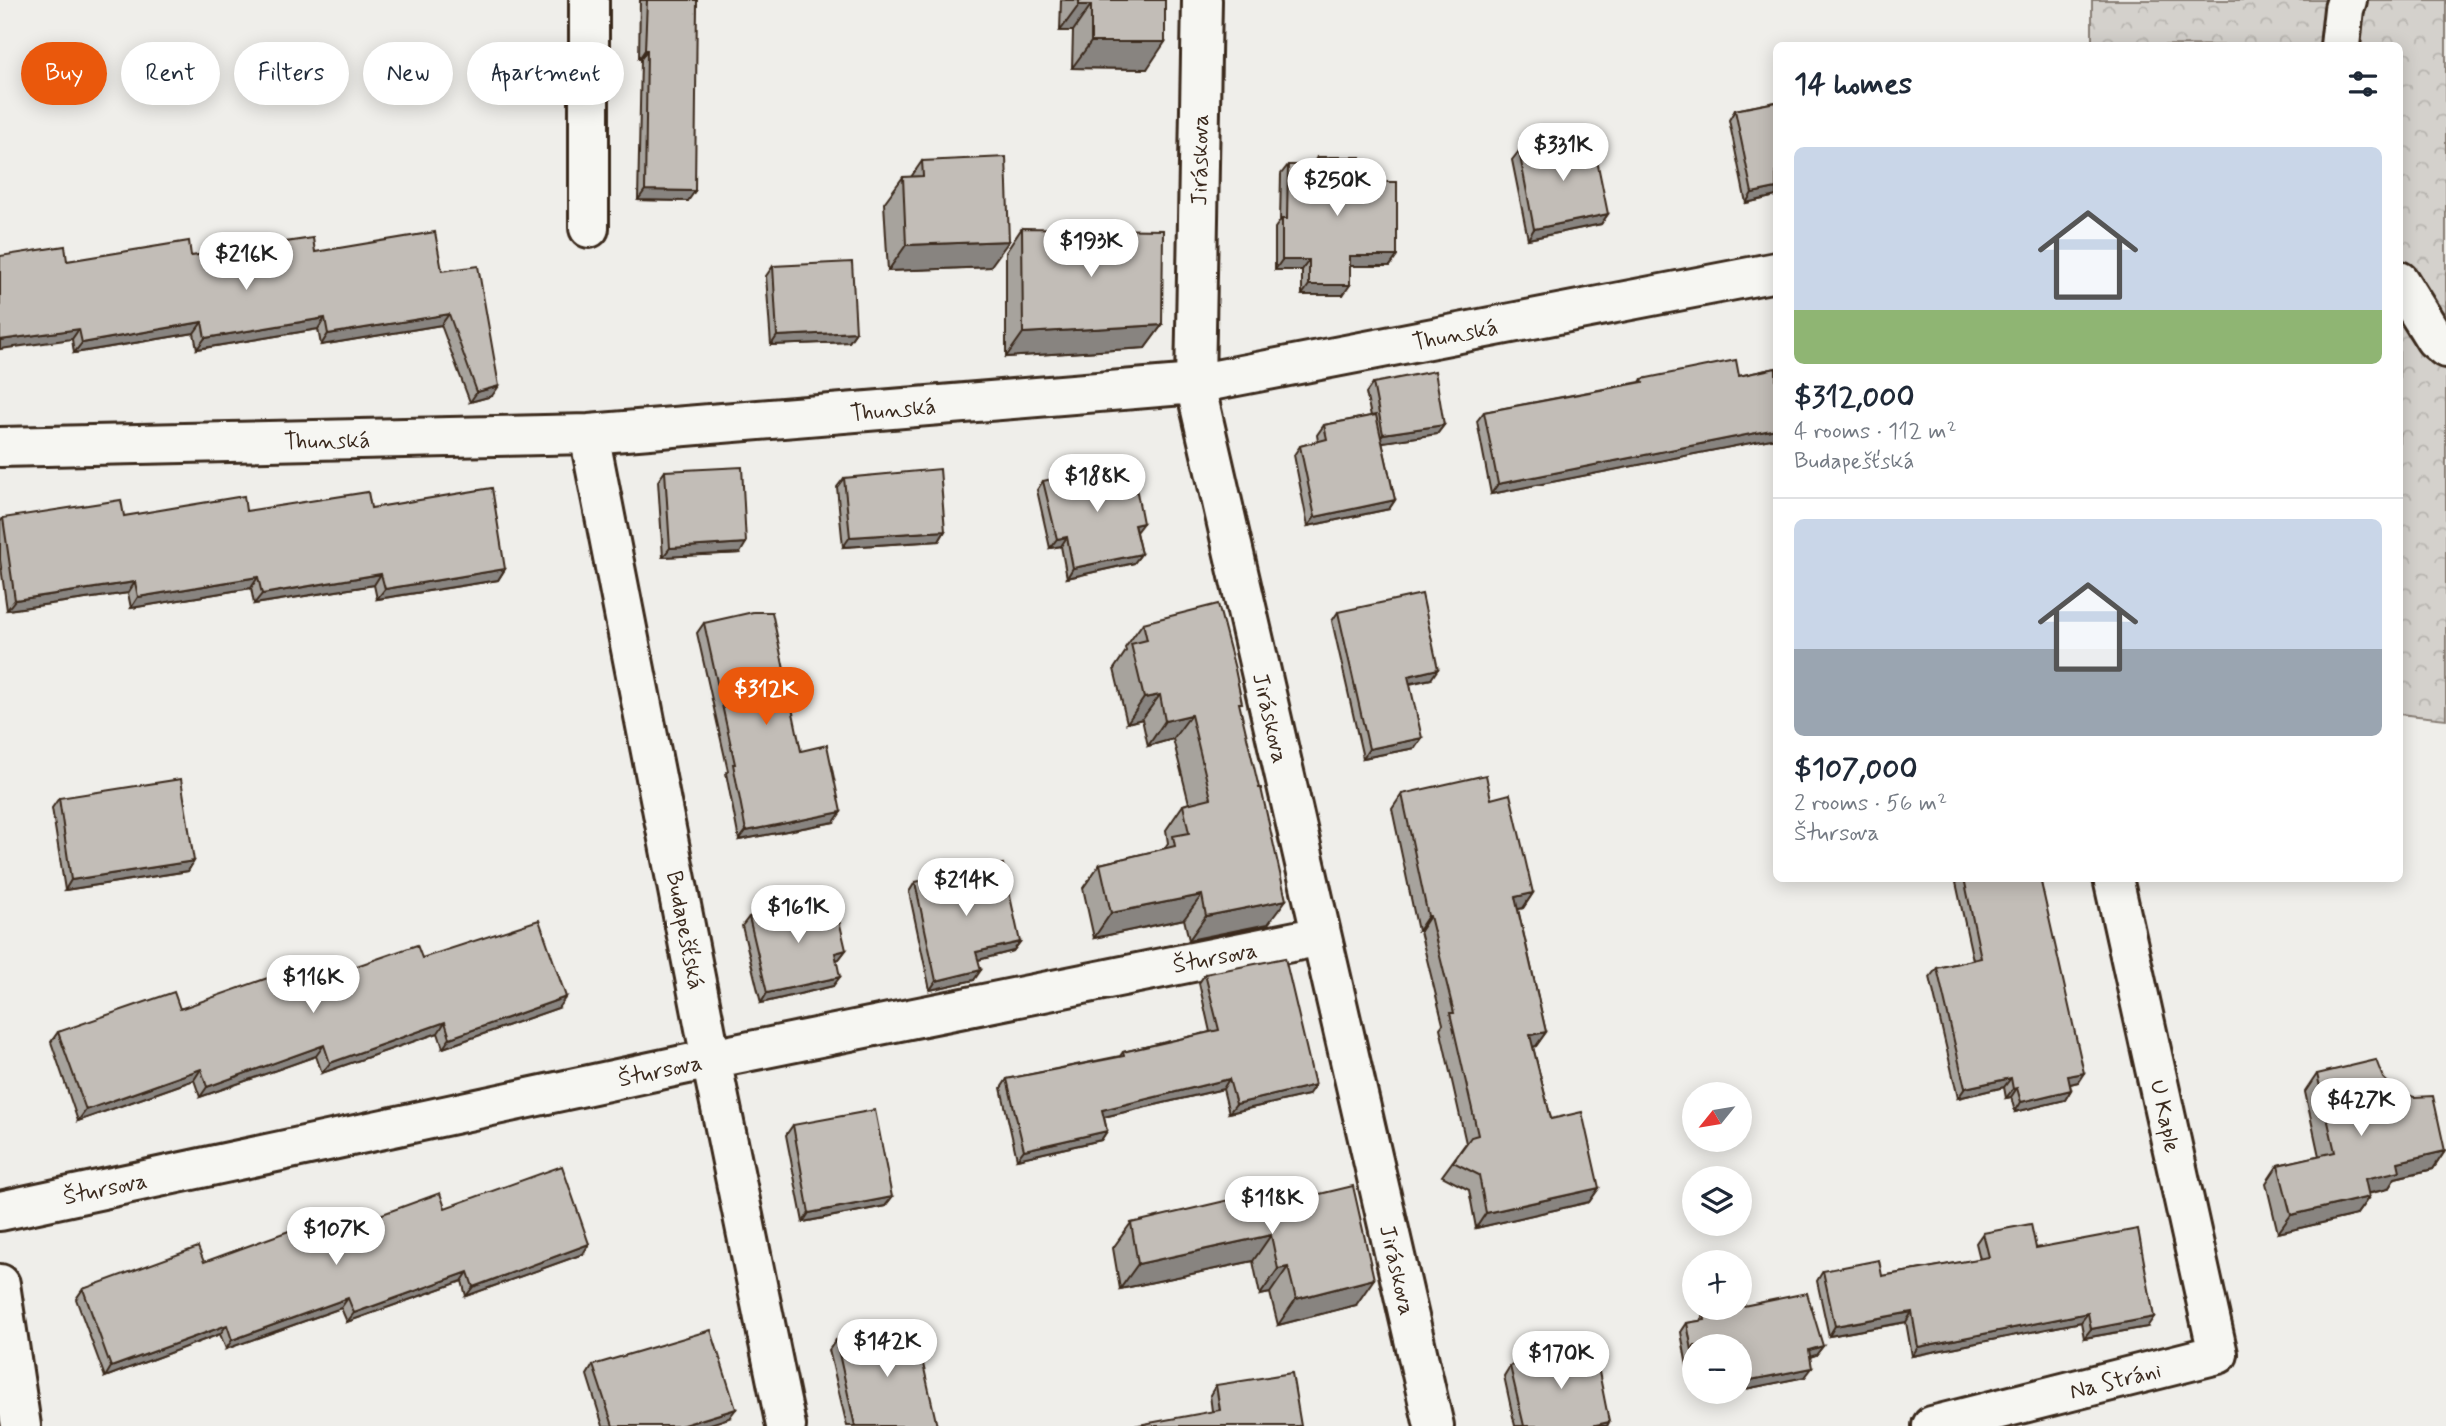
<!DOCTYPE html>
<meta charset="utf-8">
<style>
body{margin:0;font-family:Mynerve,sans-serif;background:#f6f6f7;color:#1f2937;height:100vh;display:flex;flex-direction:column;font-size:26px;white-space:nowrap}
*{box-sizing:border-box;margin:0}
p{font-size:23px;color:#747a83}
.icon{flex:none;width:38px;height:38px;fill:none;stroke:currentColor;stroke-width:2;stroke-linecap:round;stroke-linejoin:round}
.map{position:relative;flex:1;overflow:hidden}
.drawer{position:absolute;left:1773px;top:42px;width:630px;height:840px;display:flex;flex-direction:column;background:#fff;border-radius:10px;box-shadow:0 4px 18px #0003}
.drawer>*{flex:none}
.banner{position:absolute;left:21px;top:42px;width:665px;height:63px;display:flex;gap:14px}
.needle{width:46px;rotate:240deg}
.tools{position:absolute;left:1682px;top:1082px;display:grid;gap:14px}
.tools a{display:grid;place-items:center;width:70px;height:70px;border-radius:50%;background:#fff;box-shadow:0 4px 18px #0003;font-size:35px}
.price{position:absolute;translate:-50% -60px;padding:0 16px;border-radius:24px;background:#fff;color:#222;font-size:23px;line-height:46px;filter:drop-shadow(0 2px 4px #0008)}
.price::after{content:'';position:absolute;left:50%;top:42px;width:21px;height:16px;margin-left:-10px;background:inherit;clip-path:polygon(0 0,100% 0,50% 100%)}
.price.active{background:#ea580c;color:#fff}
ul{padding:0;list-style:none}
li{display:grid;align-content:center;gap:14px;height:371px;padding:0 21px}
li+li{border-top:2px solid #e0e1e3}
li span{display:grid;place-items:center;height:217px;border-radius:10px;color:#555}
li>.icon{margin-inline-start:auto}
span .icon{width:126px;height:126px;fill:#fffc;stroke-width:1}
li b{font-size:30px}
h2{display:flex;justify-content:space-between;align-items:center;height:84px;padding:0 21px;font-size:30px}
.chip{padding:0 24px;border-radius:32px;background:#fff;box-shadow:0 4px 18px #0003;font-size:24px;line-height:63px}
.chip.active{background:#ea580c;color:#fff}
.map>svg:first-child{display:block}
.forest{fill:url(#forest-crowns);stroke:#887e75;stroke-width:2}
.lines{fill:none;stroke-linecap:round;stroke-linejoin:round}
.minor-casing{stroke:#3b2a1e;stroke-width:44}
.minor{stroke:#f6f6f2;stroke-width:38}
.wall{fill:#a7a39d;stroke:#3b2a1e;stroke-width:2}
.shaded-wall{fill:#888480;stroke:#3b2a1e;stroke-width:2}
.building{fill:#c2bdb7;stroke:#3b2a1e;stroke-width:2}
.labels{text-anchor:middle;stroke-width:6;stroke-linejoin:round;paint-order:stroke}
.street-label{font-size:23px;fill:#3b2a1e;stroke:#f6f6f2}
</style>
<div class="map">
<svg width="2446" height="1426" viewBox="0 0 2446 1426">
<defs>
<pattern id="forest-crowns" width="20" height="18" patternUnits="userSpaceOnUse" patternTransform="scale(1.75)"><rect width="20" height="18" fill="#d4d1cc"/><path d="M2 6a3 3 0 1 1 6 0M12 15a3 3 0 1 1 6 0" fill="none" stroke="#b7b4af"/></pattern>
</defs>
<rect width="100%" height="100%" fill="#efeeea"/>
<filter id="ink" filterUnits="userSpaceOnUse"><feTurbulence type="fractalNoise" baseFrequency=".0143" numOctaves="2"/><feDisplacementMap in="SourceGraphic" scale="14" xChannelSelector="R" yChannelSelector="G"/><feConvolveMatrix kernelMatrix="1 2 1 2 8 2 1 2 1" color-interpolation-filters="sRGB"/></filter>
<g filter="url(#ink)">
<path class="forest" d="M 2092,0 L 2446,0 L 2446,719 L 2399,714 L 2399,46 L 2092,45 Z"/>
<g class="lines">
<defs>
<path id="minor" d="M 1202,0 L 1195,384 L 1434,1426
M 2340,46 L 2344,9 L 2347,0
M 589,228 L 589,0
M 2399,281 L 2435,339 L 2446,348
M 589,434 L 711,1059 L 786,1426
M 0,447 L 589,434 L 1195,384 L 1776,272
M 0,1211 L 711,1059 L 1321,936
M 0,1284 L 21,1426
M 1932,1426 L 2218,1354 L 2113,878"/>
</defs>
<use href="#minor" class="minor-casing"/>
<use href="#minor" class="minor"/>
</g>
<path class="wall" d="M 640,0 L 697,0 L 688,201 L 638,200 L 641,59 L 639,59 Z
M 1061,0 L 1165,0 L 1147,69 L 1072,68 L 1073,31 L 1060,31 Z
M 1776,102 L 1776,196 L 1746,203 L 1729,120 L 1735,110 Z
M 1519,151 L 1608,214 L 1601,224 L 1528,239 L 1512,160 Z
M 1317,157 L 1360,182 L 1397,256 L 1390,266 L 1350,266 L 1343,295 L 1302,295 L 1302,270 L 1275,270 L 1275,228 L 1280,221 L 1281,174 L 1288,165 L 1312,165 Z
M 922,161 L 990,267 L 888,271 L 884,203 L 903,177 L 911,177 Z
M 1022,228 L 1162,325 L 1145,348 L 1006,357 L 1006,252 Z
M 315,252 L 442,271 L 492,396 L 470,402 L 441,325 L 321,345 L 318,329 L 197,349 L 194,333 L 74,353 L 72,339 L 67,261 Z
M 773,266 L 856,332 L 849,342 L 771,345 L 766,276 Z
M 1776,368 L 1776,438 L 1491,494 L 1477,421 L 1484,412 L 1640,382 L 1642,379 L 1739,376 Z
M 1373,383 L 1444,425 L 1437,434 L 1382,442 L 1395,500 L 1389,509 L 1308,526 L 1294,455 L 1300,446 L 1318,441 L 1317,435 L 1324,425 L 1371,416 L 1366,393 Z
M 665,471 L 740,553 L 663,557 L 658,481 Z
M 844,478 L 945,531 L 939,541 L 843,547 L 837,487 Z
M 1043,481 L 1136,532 L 1141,554 L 1134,563 L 1067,578 L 1061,546 L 1050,548 L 1037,490 Z
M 371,508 L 505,569 L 498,580 L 377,599 L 374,585 L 254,604 L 251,588 L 131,608 L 128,593 L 7,610 L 0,560 L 0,522 L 3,518 L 124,516 Z
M 1338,612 L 1431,679 L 1410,684 L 1415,748 L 1363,758 L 1332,621 Z
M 704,623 L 801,751 L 834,822 L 739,840 L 726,773 L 728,771 L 697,633 Z
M 1143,623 L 1239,706 L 1268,924 L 1189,940 L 1184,919 L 1094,938 L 1083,888 L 1100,864 L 1164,849 L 1168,843 L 1166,830 L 1183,805 L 1189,803 L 1173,739 L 1148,746 L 1142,719 L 1127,723 L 1114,669 L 1126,651 L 1125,648 Z
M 1402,794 L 1491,799 L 1533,893 L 1523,908 L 1518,909 L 1546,1032 L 1536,1046 L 1533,1047 L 1551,1119 L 1599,1188 L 1589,1202 L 1476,1228 L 1469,1190 L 1442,1176 L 1466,1143 L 1440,1028 L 1443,1024 L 1420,931 L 1418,931 L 1392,809 Z
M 59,798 L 194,861 L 188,871 L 65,890 L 52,808 Z
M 1955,878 L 2040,878 L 2078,1082 L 2070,1084 L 2071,1090 L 2065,1100 L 2015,1112 L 2011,1097 L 2006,1098 L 2004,1087 L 1958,1098 L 1930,977 L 1937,968 L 1973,960 Z
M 915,882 L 1020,942 L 1013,951 L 978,960 L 974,980 L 930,990 L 909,892 Z
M 749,917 L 846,950 L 839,959 L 836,960 L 833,986 L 761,1003 L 742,926 Z
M 422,958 L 558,1008 L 443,1048 L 438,1033 L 322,1073 L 316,1056 L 200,1097 L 194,1080 L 78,1121 L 51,1042 L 58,1032 L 302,985 Z
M 1205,974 L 1308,1095 L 1229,1113 L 1223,1089 L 1104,1117 L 1107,1131 L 1101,1140 L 1017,1159 L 1001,1088 L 1007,1079 L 1120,1056 L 1123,1052 L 1210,1032 L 1199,983 Z
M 2317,1074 L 2383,1078 L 2445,1151 L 2433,1169 L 2395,1178 L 2388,1189 L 2368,1194 L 2369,1197 L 2356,1215 L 2278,1233 L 2266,1183 L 2278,1165 L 2319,1156 L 2305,1092 Z
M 793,1125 L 892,1197 L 885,1206 L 803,1222 L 786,1135 Z
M 1274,1205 L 1356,1305 L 1278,1325 L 1270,1293 L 1260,1295 L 1253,1261 L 1120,1289 L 1113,1248 L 1131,1223 Z
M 445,1208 L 583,1254 L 466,1296 L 462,1281 L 347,1322 L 341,1308 L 226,1349 L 220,1334 L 105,1377 L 76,1299 L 83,1289 Z
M 1983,1233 L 2036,1248 L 2147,1327 L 2084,1338 L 2081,1322 L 1912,1356 L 1906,1322 L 1829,1336 L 1817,1281 L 1823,1271 L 1882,1276 L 1980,1259 L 1976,1243 Z
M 1704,1314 L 1823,1346 L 1816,1355 L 1810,1357 L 1805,1377 L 1740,1390 L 1740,1346 L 1694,1346 L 1694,1383 L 1690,1384 L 1681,1332 L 1687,1323 L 1700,1321 Z
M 836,1340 L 937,1426 L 847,1426 L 829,1350 Z
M 593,1365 L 729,1418 L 704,1426 L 603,1426 L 587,1375 Z
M 1510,1366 L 1609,1422 L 1607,1426 L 1515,1426 L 1504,1376 Z
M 1216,1385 L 1301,1426 L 1212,1411 L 1210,1395 Z"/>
<path class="shaded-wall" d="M 1079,5 L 1091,5 L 1073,31 L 1060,31 Z
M 1091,42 L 1165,42 L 1147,69 L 1072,68 Z
M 645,50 L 647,50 L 641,59 L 639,59 Z
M 1776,188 L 1776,196 L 1746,203 L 1752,193 Z
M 645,190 L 695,191 L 688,201 L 638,200 Z
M 1608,214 L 1601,224 L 1528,239 L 1534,229 Z
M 1009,241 L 990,267 L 888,271 L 906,245 Z
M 1350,256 L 1397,256 L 1390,266 L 1343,266 Z
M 1282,260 L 1309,260 L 1302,270 L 1275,270 Z
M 1309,285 L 1350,285 L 1343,295 L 1302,295 Z
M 449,314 L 441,325 L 321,345 L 328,334 Z
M 325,318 L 318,329 L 197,349 L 205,338 Z
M 202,322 L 194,333 L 74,353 L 82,343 Z
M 1162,325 L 1145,348 L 1006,357 L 1023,333 Z
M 79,329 L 72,339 L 0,349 L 0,340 Z
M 856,332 L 849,342 L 771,345 L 777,336 Z
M 499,386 L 492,396 L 470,402 L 477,392 Z
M 1444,425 L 1437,434 L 1377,443 L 1383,434 Z
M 1776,429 L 1776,438 L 1491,494 L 1498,484 Z
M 1395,500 L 1389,509 L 1308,526 L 1315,517 Z
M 1143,523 L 1136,532 L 1134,525 Z
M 945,531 L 939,541 L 843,547 L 850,537 Z
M 1067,537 L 1061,546 L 1050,548 L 1057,539 Z
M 746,543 L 740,553 L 663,557 L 670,548 Z
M 1141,554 L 1134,563 L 1067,578 L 1073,568 Z
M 505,569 L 498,580 L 377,599 L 385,589 Z
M 381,574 L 374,585 L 254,604 L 262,594 Z
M 258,577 L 251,588 L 131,608 L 138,597 Z
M 135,582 L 128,593 L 7,610 L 15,600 Z
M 1438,669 L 1431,679 L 1401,685 L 1408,676 Z
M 1160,695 L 1142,719 L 1127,723 L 1144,698 Z
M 1191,715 L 1173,739 L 1148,746 L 1165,721 Z
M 1422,738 L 1415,748 L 1363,758 L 1369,749 Z
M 841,812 L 834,822 L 739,840 L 746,831 Z
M 194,861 L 188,871 L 65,890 L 71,880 Z
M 1533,893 L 1523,908 L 1505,912 L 1515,897 Z
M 1202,895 L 1184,919 L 1094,938 L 1111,913 Z
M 1286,900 L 1268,924 L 1189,940 L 1206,916 Z
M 1428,916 L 1430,916 L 1420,931 L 1418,931 Z
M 1020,942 L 1013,951 L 970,962 L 976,952 Z
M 846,950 L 839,959 L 828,962 L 835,953 Z
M 981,970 L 974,980 L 930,990 L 936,981 Z
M 840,977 L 833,986 L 761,1003 L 767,993 Z
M 566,997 L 558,1008 L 443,1048 L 450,1038 Z
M 445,1022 L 438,1033 L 322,1073 L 330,1063 Z
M 1546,1032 L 1536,1046 L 1520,1050 L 1530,1035 Z
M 324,1045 L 316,1056 L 200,1097 L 207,1087 Z
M 201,1069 L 194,1080 L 78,1121 L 86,1110 Z
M 2084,1073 L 2078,1082 L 2062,1086 L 2068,1076 Z
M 2011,1078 L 2004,1087 L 1958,1098 L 1965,1088 Z
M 1229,1079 L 1223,1089 L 1095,1119 L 1102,1110 Z
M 1315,1085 L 1308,1095 L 1229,1113 L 1236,1104 Z
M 2017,1088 L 2011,1097 L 2006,1098 L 2013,1089 Z
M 2071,1090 L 2065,1100 L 2015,1112 L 2021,1102 Z
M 1107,1131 L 1101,1140 L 1017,1159 L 1024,1150 Z
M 2445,1151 L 2433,1169 L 2395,1178 L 2388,1189 L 2352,1197 L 2365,1179 L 2398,1162 Z
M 1599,1188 L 1589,1202 L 1476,1228 L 1486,1213 Z
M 892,1197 L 885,1206 L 803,1222 L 809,1213 Z
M 2369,1197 L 2356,1215 L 2278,1233 L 2291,1215 Z
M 1271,1235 L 1253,1261 L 1120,1289 L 1138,1264 Z
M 589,1244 L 583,1254 L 466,1296 L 473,1287 Z
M 1288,1267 L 1270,1293 L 1260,1295 L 1278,1269 Z
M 468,1272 L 462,1281 L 347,1322 L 354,1313 Z
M 1374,1279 L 1356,1305 L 1278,1325 L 1296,1299 Z
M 348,1298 L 341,1308 L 226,1349 L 232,1340 Z
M 1912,1312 L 1906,1322 L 1829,1336 L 1835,1326 Z
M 2088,1313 L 2081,1322 L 1912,1356 L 1918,1347 Z
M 2154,1317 L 2147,1327 L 2084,1338 L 2091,1329 Z
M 227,1325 L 220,1334 L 105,1377 L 111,1367 Z
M 1823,1346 L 1816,1355 L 1802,1359 L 1809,1350 Z
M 1812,1368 L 1805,1377 L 1740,1390 L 1740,1382 Z
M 1713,1391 L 1732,1391 L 1710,1396 Z
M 736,1409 L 729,1418 L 704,1426 L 680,1426 Z
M 1609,1422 L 1607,1426 L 1591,1426 Z"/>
<path class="building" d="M 647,0 L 697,0 L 695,191 L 645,190 L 647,50 L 645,50 Z
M 1079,0 L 1165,0 L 1165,42 L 1091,42 L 1091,5 L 1079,5 Z
M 1776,102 L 1776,188 L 1752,193 L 1735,110 Z
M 1592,136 L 1608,214 L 1534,229 L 1519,151 Z
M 1006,157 L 1009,241 L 906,245 L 903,177 L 923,176 L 922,161 Z
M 1317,157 L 1360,157 L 1360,182 L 1397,182 L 1397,256 L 1350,256 L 1350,285 L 1309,285 L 1309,260 L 1282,260 L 1282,219 L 1287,219 L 1288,165 L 1318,165 Z
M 1022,228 L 1163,230 L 1162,325 L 1023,333 Z
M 435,232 L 442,271 L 478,266 L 499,386 L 477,392 L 449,314 L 328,334 L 325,318 L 205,338 L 202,322 L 82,343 L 79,329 L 0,340 L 0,256 L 65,246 L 67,261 L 189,241 L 191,256 L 313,238 L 315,252 Z
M 852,262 L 856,332 L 777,336 L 773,266 Z
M 1736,360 L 1739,376 L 1776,368 L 1776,429 L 1498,484 L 1484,412 L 1643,382 L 1642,379 Z
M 1435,371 L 1444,425 L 1383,434 L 1373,383 Z
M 1376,415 L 1395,500 L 1315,517 L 1300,446 L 1327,439 L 1324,425 Z
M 1131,462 L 1143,523 L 1134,525 L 1141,554 L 1073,568 L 1067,537 L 1057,539 L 1043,481 Z
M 742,467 L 746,543 L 670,548 L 665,471 Z
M 940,469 L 945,531 L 850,537 L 844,478 Z
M 492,488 L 505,569 L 385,589 L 381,574 L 262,594 L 258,577 L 138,597 L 135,582 L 15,600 L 3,518 L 121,500 L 124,516 L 244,496 L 246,511 L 368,492 L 371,508 Z
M 1422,594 L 1438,669 L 1408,676 L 1422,738 L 1369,749 L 1338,612 Z
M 1218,604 L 1235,669 L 1242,703 L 1239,703 L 1259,788 L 1261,788 L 1286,900 L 1206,916 L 1202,895 L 1111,913 L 1100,864 L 1175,846 L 1173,836 L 1189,833 L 1183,805 L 1211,798 L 1191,715 L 1165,721 L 1160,695 L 1144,698 L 1131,644 L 1147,640 L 1143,623 Z
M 753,612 L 772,612 L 801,751 L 827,745 L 841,812 L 746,831 L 733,764 L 735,764 L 704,623 Z
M 1486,775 L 1491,799 L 1510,794 L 1533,893 L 1515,897 L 1546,1032 L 1530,1035 L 1551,1119 L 1582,1112 L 1599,1188 L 1486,1213 L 1479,1175 L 1453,1162 L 1471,1137 L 1478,1135 L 1450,1013 L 1454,1013 L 1430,916 L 1428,916 L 1402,794 Z
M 181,779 L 194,861 L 71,880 L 59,798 Z
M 1003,864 L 1020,942 L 976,952 L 981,970 L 936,981 L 915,882 Z
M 1964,878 L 2040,878 L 2084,1073 L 2068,1076 L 2071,1090 L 2021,1102 L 2017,1088 L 2013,1089 L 2011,1078 L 1965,1088 L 1937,968 L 1981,958 Z
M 834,899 L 846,950 L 835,953 L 840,977 L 767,993 L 749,917 Z
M 539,920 L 566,997 L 450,1038 L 445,1022 L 330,1063 L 324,1045 L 207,1087 L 201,1069 L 86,1110 L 58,1032 L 174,992 L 180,1009 L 296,968 L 302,985 L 417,945 L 422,958 Z
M 1285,958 L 1315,1085 L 1236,1104 L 1229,1079 L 1102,1110 L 1107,1131 L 1024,1150 L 1007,1079 L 1124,1056 L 1123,1052 L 1219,1030 L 1205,974 Z
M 2376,1060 L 2383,1078 L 2397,1091 L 2414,1097 L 2433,1096 L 2445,1151 L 2398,1162 L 2400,1171 L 2365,1179 L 2369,1197 L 2291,1215 L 2278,1165 L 2335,1152 L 2317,1074 Z
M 875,1110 L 892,1197 L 809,1213 L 793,1125 Z
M 562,1166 L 589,1244 L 473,1287 L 468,1272 L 354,1313 L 348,1298 L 232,1340 L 227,1325 L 111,1367 L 83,1289 L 198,1247 L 204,1262 L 319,1220 L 325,1235 L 440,1193 L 445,1208 Z
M 1353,1186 L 1374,1279 L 1296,1299 L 1288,1267 L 1278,1269 L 1271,1235 L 1138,1264 L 1131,1223 L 1272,1190 L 1274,1205 Z
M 2031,1224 L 2036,1248 L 2138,1229 L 2154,1317 L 2091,1329 L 2088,1313 L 1918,1347 L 1912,1312 L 1835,1326 L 1823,1271 L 1879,1260 L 1882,1276 L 1989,1257 L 1983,1233 Z
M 1807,1293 L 1823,1346 L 1809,1350 L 1812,1368 L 1740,1382 L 1740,1346 L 1694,1346 L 1694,1361 L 1687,1323 L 1705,1320 L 1704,1314 Z
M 914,1324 L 937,1426 L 855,1426 L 836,1340 Z
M 711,1330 L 736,1409 L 680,1426 L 613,1426 L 593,1365 Z
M 1594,1347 L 1609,1422 L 1591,1426 L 1524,1426 L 1510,1366 Z
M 1292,1373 L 1301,1426 L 1133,1426 L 1220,1410 L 1216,1385 Z"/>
</g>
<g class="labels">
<g class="street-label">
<text transform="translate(1199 160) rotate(-89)" y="8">Jiráskova</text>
<text transform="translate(1455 334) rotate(-11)" y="8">Thunská</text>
<text transform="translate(893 409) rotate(-5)" y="8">Thunská</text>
<text transform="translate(327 440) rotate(-1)" y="8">Thunská</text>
<text transform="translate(1271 718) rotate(77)" y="8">Jiráskova</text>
<text transform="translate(686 930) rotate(79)" y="8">Budapešťská</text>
<text transform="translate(1215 957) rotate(-11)" y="8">Štursova</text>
<text transform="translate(660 1070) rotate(-12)" y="8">Štursova</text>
<text transform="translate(2166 1116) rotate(78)" y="8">U Kaple</text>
<text transform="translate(105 1188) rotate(-12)" y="8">Štursova</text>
<text transform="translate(1398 1270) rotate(77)" y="8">Jiráskova</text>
<text transform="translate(2115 1380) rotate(-14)" y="8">Na Stráni</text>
</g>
</g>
</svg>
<div class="tools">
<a><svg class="needle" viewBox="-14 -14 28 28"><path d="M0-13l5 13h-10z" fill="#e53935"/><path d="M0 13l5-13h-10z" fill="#747a83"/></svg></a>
<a><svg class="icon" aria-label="layers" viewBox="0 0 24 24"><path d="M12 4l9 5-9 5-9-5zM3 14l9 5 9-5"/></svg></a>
<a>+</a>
<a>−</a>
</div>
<b class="price" style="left:1563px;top:183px">$331K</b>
<b class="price" style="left:1337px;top:218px">$250K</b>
<b class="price" style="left:1091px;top:279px">$193K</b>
<b class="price" style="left:246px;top:292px">$216K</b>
<b class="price" style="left:1097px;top:514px">$188K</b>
<b class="price active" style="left:766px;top:727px">$312K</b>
<b class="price" style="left:966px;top:918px">$214K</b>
<b class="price" style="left:798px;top:945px">$161K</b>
<b class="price" style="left:313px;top:1015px">$116K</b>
<b class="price" style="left:2361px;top:1138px">$427K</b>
<b class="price" style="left:1272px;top:1236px">$118K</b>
<b class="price" style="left:336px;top:1267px">$107K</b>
<b class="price" style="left:887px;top:1379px">$142K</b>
<b class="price" style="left:1561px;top:1391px">$170K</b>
<div class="banner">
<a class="chip active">Buy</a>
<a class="chip">Rent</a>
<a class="chip">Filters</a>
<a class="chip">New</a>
<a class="chip">Apartment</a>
</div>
<section class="drawer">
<h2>14 homes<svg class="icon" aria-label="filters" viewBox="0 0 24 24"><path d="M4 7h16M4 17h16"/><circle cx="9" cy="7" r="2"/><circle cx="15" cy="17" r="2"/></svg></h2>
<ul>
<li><span style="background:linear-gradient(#c9d6e8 75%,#8fb573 0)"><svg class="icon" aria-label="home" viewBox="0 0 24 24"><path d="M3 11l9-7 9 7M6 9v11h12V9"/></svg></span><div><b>$312,000</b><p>4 rooms · 112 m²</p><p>Budapešťská</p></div></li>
<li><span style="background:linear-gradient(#c9d6e8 60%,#9aa5b1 0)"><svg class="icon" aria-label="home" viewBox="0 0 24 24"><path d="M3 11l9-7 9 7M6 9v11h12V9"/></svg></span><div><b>$107,000</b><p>2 rooms · 56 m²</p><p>Štursova</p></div></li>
</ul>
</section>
</div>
